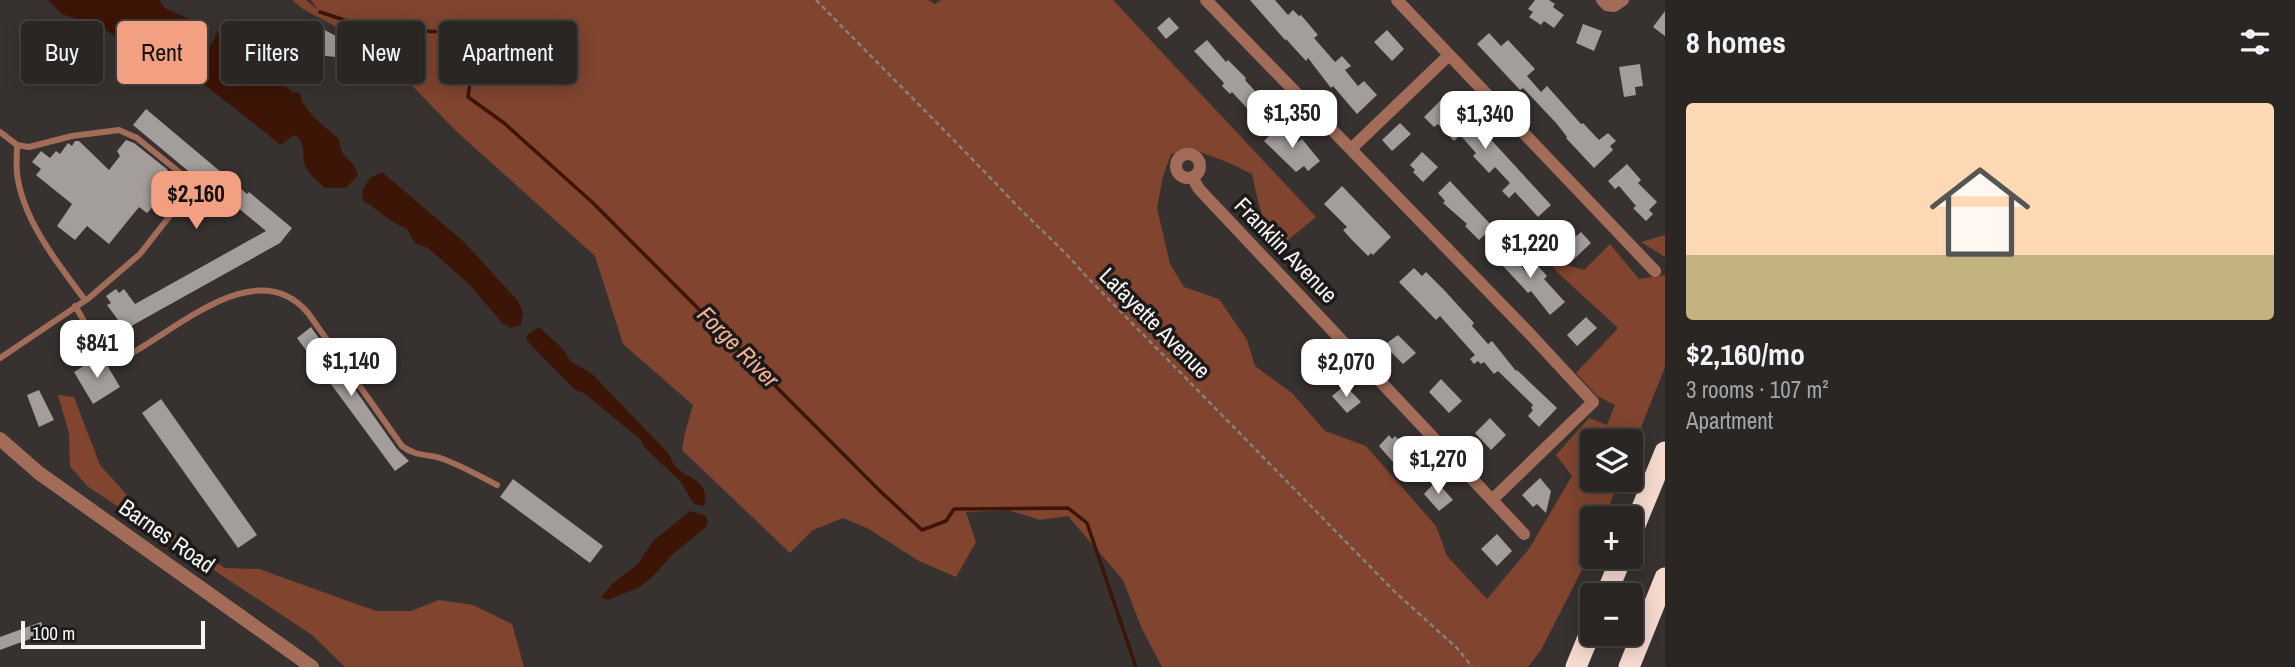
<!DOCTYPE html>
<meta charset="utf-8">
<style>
body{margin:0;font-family:"Archivo Narrow",sans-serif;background:#312e2c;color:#f1f3f6;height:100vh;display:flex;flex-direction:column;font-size:26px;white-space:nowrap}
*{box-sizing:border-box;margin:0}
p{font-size:23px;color:#a5a5a6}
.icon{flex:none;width:38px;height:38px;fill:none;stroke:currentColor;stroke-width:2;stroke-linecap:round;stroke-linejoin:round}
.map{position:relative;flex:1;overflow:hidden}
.details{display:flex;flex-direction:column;background:#292624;width:630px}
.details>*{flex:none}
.hud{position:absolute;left:21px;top:21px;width:665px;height:63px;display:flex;gap:14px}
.tools{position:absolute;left:1580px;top:429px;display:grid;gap:14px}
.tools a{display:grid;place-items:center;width:63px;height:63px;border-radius:7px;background:#292624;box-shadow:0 4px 18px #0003,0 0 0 2px #454341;font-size:35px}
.scale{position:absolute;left:21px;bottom:18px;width:184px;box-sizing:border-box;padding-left:7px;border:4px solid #f7f4f3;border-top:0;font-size:19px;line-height:24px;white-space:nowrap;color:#f7f4f3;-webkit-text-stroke:5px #1c1a19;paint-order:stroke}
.price{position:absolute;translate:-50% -60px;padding:0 16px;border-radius:14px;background:#fff;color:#222;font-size:23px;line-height:46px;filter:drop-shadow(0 2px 4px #0008)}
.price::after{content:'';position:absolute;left:50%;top:42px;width:21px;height:16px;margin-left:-10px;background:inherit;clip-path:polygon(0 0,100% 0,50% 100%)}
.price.current{background:#f39f82;color:#111}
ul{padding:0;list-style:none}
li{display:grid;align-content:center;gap:14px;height:371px;padding:0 21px}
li+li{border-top:2px solid #454341}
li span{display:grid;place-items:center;height:217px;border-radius:7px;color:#555}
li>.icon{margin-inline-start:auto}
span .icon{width:126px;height:126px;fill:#fffc;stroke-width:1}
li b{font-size:30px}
h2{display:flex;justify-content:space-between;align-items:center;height:84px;padding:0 21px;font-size:30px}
.pill{padding:0 24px;border-radius:7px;background:#292624;box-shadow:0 4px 18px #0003,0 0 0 2px #454341;font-size:24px;line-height:63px}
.pill.current{background:#f39f82;color:#111}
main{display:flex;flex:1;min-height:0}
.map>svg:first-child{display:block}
.green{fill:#80442f}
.water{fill:#3c1507}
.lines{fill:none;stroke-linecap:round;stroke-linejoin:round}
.stream{stroke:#3c1507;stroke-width:3.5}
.building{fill:#a39d9b}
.path{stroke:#868281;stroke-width:2.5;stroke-dasharray:5 3.5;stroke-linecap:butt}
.service{stroke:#a36c58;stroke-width:6}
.minor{stroke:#a36c58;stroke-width:12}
.tertiary{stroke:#a36c58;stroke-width:14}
.motorway{stroke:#f5d9cf;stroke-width:21}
.labels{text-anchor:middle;stroke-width:7;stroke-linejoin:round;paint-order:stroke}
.street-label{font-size:23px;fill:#f7f4f3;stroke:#1c1a19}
.water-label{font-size:24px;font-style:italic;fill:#f1af98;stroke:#1c1a19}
</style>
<main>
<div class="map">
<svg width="1665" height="667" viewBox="0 0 1665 667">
<rect width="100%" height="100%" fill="#373230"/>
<path class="green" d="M 292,0 L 306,0 L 318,10 L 311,0 L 928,0 L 935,4 L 941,0 L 1113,0 L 1316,217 L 1282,245 C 1261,229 1258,199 1252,174 L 1227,162 L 1195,150 L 1171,154 L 1163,176 L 1157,208 L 1170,264 L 1184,287 L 1219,299 L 1247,340 L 1255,366 L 1292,393 L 1325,431 L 1366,446 L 1436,526 L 1447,556 L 1487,599 L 1529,549 L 1572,476 L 1556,455 L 1589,418 L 1607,425 L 1615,405 L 1597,396 L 1576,373 L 1618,328 L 1556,271 L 1549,260 L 1584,270 L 1610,244 L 1639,279 L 1665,275 L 1665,367 L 1631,452 L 1631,441 L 1592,441 L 1592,480 L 1620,480 L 1604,518 L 1592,518 L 1592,548 L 1587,560 L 1541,650 L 1528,667 L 1162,667 L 1142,629 L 1123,580 L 1068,516 L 1040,520 L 1008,510 L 966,512 L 976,542 L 956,577 L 919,561 L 867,528 L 843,518 L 813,530 L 790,553 L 682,450 L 685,433 L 693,405 L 623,344 L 595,256 L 456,131 L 387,60 L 387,38 L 342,30 L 303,9 Z
M 1665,235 L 1665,257 L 1641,242 Z
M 58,395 L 74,397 L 100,465 L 144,514 L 225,568 L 259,569 L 376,611 L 411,611 L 439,600 L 473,605 L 512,624 L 524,667 L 345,667 L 312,635 L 87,486 L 70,466 L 69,433 Z"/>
<path class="water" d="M 48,0 L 159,0 L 166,9 L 197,22 C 189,46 193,51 171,66 L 154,64 L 103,28 L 62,14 Z
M 229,30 L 244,30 C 252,40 250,46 255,56 C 262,70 281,82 292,92 L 300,93 C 301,110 326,127 339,139 C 341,162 352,156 358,175 L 346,188 L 325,188 C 320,183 312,177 308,171 C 299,159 309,143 294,135 L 281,145 L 196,78 L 186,79 C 194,61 211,51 217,33 Z
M 382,172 L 464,242 L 518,301 L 523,313 L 521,325 L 511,328 L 503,324 L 470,285 L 428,248 L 415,243 L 406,228 C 389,223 379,209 363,201 L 362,191 L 370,178 Z
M 539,327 L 565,351 L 570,361 L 591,373 L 669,454 C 671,458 672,462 674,465 C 686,480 711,478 704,506 L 694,504 L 680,481 L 645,448 L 641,440 L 584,393 L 575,390 L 528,342 L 526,338 L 528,334 Z
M 690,511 L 706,516 L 708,522 L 706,527 L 673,554 L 653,576 L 640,587 L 608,600 L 601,597 L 612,584 L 638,564 L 653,541 Z"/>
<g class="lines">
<path class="stream" d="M 320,12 L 371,29 L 445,32 L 473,59 L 468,97 L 504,123 L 592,202 L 880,491 L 922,530 L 946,521 L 954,509 L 1068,508 L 1087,523 L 1136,667"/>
</g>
<path class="building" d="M 1250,0 L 1275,0 L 1288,15 L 1293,10 L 1299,16 L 1301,15 L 1318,35 L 1314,38 L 1335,62 L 1342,56 L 1351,66 L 1345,70 L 1358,86 L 1364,81 L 1377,95 L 1357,114 L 1333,86 L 1331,88 L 1308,58 L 1306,61 L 1286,39 L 1285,40 Z
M 1535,0 L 1549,0 L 1555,4 L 1553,7 L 1564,15 L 1554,28 L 1544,21 L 1541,25 L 1529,17 L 1533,12 L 1528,9 Z
M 1665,11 L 1665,36 L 1653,27 Z
M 1169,17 L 1179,28 L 1166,39 L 1157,28 Z
M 314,24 L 334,35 L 379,39 L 377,61 L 326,56 L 303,43 Z
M 1583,24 L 1602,31 L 1594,51 L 1576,43 Z
M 1387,30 L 1404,49 L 1392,61 L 1374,42 Z
M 1489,33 L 1501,46 L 1508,40 L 1535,69 L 1527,76 L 1541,92 L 1547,86 L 1581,124 L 1583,123 L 1599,140 L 1608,133 L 1616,141 L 1610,146 L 1613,150 L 1594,168 L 1566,138 L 1567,137 L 1557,124 L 1523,88 L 1520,90 L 1477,44 Z
M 1207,40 L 1226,62 L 1228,60 L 1246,78 L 1245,80 L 1262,99 L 1264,97 L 1272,105 L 1257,119 L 1232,92 L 1230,94 L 1222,86 L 1224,83 L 1194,51 Z
M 1640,64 L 1643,86 L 1635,87 L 1636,95 L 1624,97 L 1619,67 Z
M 1448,93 L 1551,205 L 1538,217 L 1515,192 L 1509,198 L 1502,191 L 1510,183 L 1495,167 L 1489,173 L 1473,156 L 1476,153 L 1460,135 L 1454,141 L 1438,124 L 1434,127 L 1424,117 Z
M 146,109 L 247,194 L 249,192 L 292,228 L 280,243 L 133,325 L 108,344 L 100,334 L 118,320 L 107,305 L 111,303 L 106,296 L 116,289 L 119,293 L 124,289 L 135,304 L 266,231 L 231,202 L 229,205 L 133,125 Z
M 1400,123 L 1411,134 L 1392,151 L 1382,140 Z
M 1281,124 L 1298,142 L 1302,139 L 1320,161 L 1308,171 L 1304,166 L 1296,172 L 1264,141 Z
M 126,140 L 134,143 L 168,170 L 161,178 L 167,183 L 155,198 L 158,201 L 147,213 L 139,207 L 109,244 L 87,226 L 75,240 L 57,226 L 72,204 L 36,175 L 41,169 L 32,162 L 41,151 L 50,158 L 56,151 L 60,154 L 68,143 L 72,146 L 75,141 L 79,141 L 109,170 L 120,156 L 117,151 Z
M 1422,152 L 1438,167 L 1423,182 L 1413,172 L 1415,170 L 1410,165 Z
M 1627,164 L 1641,180 L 1638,183 L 1657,202 L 1649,210 L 1653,214 L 1646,221 L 1633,208 L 1636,206 L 1619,186 L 1615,189 L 1608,181 Z
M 1450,181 L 1493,227 L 1479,240 L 1465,226 L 1467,224 L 1443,203 L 1445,201 L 1438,193 Z
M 1342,186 L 1391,237 L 1373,255 L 1371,253 L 1368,256 L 1352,240 L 1343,230 L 1347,227 L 1324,204 Z
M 1581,232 L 1591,243 L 1573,260 L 1562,248 Z
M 1502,244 L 1527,273 L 1536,264 L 1547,276 L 1544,279 L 1565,302 L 1550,315 L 1531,291 L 1528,293 L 1491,253 Z
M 1414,268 L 1422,276 L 1426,272 L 1445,291 L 1474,323 L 1472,326 L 1488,344 L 1492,341 L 1516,371 L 1517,370 L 1557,408 L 1539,427 L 1528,416 L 1533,410 L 1531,408 L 1533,405 L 1498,371 L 1494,374 L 1484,362 L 1481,364 L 1478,361 L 1474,364 L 1470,359 L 1475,355 L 1440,316 L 1436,320 L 1399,282 Z
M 1586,317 L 1597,328 L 1577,346 L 1567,335 Z
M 311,327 L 397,449 L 409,461 L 395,471 L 297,338 Z
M 1398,335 L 1416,353 L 1403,364 L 1384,345 Z
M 101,355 L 120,387 L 93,404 L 74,372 Z
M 1441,379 L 1462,401 L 1449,413 L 1429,392 Z
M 1345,385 L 1361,402 L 1347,413 L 1332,396 Z
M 39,390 L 54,420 L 39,427 L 27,395 Z
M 161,399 L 257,535 L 238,548 L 142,413 Z
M 1490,418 L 1506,435 L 1491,450 L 1475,433 Z
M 1389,435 L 1392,439 L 1395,436 L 1407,448 L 1393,462 L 1379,446 Z
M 1540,478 L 1551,491 L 1546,513 L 1537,504 L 1533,507 L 1522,495 Z
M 513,479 L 603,546 L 590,563 L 500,497 Z
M 1436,481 L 1453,500 L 1439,511 L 1424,494 Z
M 1497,534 L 1512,551 L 1497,566 L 1481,549 Z
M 41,622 L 46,633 L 0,650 L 0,637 Z"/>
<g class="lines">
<path class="path" d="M 816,0 C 884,70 954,139 1021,210 C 1043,232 1065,251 1085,275 L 1395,592 L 1458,649 L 1472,667"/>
<path class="service" d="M 0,132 L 17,145 L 29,147 L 72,136 L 119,130 L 137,138 L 179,172 L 187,185 L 183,199 L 140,254 L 89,298 L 0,358
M 17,145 C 17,155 16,164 17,173 C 22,219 58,264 85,300
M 75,306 C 87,324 98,354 119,360 C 171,336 255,250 308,313 L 402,446 C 415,456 426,454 440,458 C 459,464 479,476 497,485"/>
<path class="minor" d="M 1206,0 L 1530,334 L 1593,402 L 1493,499
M 1397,0 L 1655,271
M 1602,0 L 1607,5 L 1614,6 L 1623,0
M 1351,149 L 1448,56
M1176 166a12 12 0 1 1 24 0a12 12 0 1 1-24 0Z
M 1192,177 L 1199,189 L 1524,534"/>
<path class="tertiary" d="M 0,439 L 39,473 L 312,667"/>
<path class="motorway" d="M 1631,535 L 1665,452
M 1606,595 L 1622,556
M 1576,667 L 1592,628
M 1629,667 L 1665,578"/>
</g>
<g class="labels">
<g class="street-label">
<text transform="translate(1286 250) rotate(46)" y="8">Franklin Avenue</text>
<text transform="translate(1155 323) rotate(45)" y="8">Lafayette Avenue</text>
<text transform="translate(167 536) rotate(35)" y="8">Barnes Road</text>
</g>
<g class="water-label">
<text transform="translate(738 347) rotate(45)" y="8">Forge River</text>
</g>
</g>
</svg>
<div class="tools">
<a><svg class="icon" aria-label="layers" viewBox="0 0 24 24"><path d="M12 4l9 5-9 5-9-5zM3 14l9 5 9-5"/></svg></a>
<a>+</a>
<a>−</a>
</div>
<div class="scale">100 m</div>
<b class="price" style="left:1292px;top:150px">$1,350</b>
<b class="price" style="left:1485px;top:151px">$1,340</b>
<b class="price current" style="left:196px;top:231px">$2,160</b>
<b class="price" style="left:1530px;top:280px">$1,220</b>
<b class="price" style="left:97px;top:380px">$841</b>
<b class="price" style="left:351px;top:398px">$1,140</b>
<b class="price" style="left:1346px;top:399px">$2,070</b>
<b class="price" style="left:1438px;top:496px">$1,270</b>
<div class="hud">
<a class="pill">Buy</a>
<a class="pill current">Rent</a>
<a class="pill">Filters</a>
<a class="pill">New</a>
<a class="pill">Apartment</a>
</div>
</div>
<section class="details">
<h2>8 homes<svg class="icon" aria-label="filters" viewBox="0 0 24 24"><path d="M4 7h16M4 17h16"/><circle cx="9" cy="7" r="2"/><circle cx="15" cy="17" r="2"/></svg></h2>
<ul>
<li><span style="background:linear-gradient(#ffd9b3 70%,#c2b280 0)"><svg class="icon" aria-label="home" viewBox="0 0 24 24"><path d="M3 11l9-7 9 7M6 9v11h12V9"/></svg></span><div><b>$2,160/mo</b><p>3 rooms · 107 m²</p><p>Apartment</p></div></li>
</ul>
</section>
</main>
